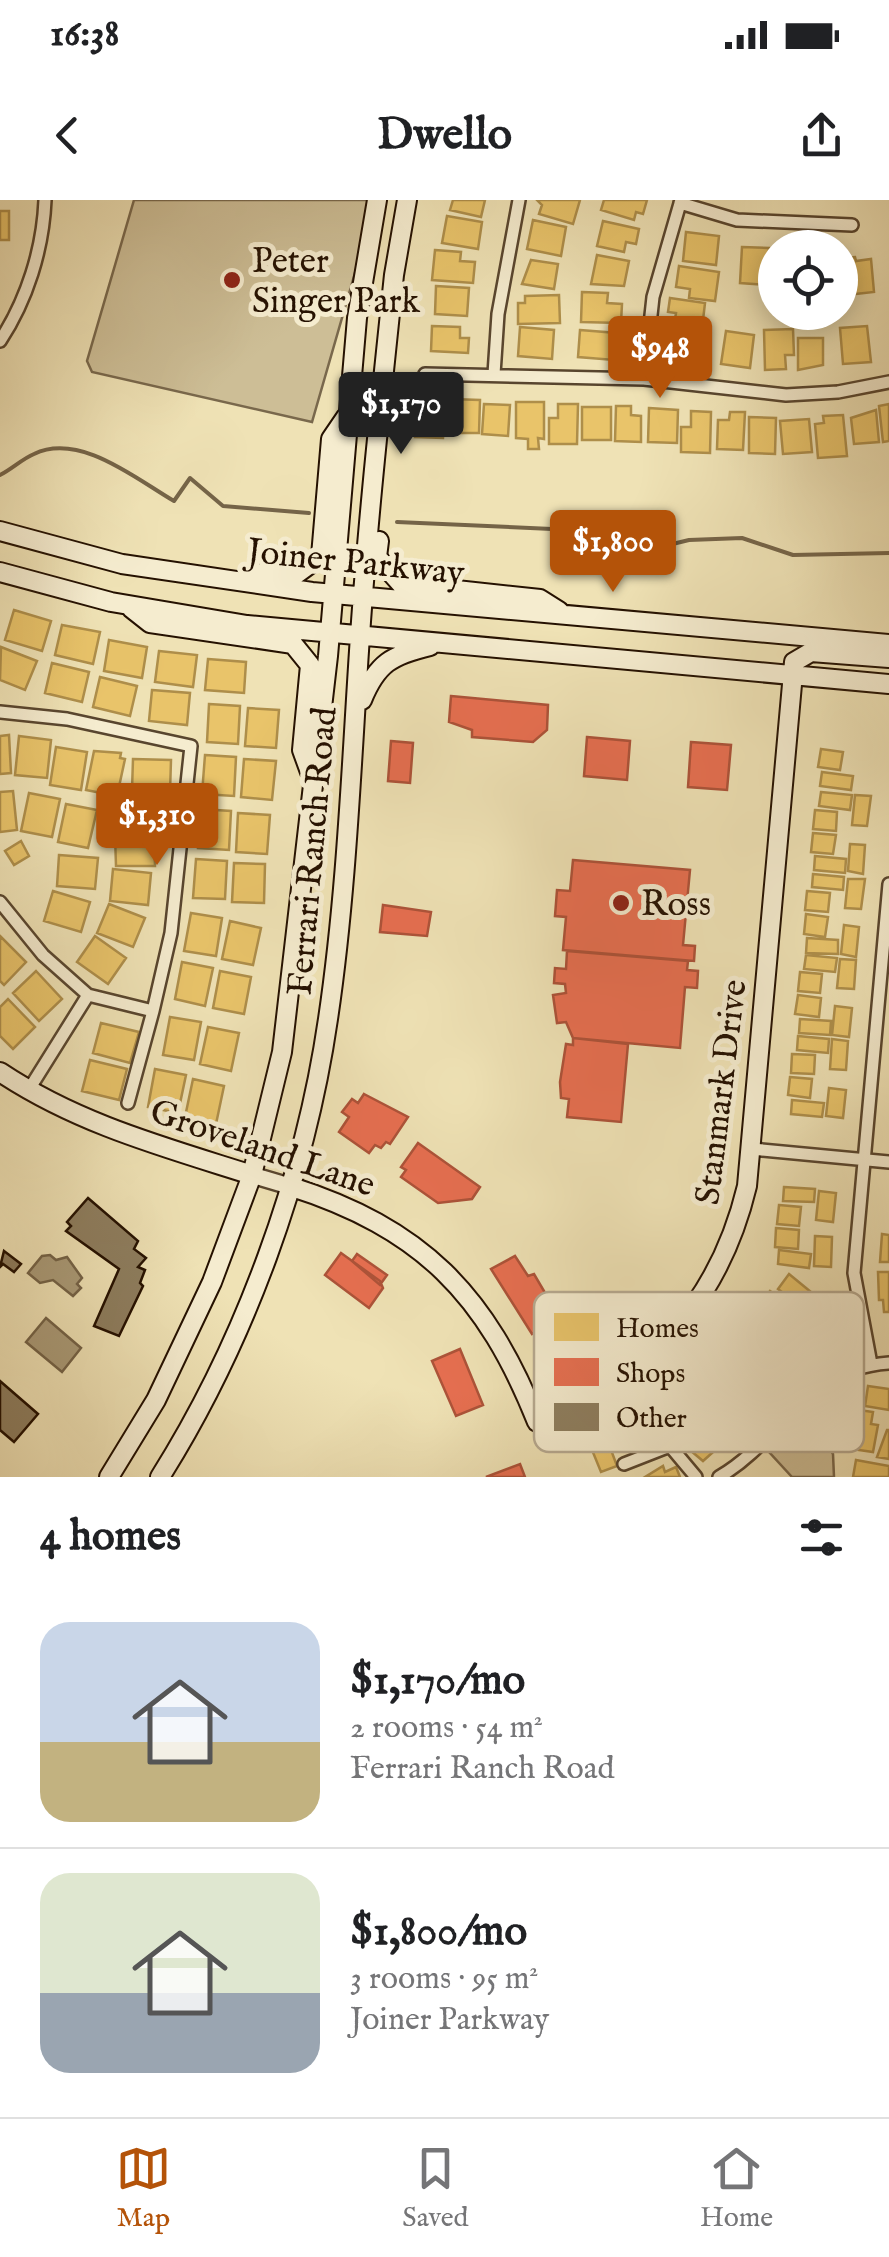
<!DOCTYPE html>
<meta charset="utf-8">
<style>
body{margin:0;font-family:"IM FELL English",serif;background:#f6f6f6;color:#202124;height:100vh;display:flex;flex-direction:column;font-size:38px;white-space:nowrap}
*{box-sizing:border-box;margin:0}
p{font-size:32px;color:#757577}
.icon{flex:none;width:55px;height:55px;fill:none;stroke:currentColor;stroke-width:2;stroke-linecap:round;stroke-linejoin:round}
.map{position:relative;height:1277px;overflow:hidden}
.panel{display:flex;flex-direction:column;background:#fff;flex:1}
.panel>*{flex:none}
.controls{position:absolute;left:758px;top:30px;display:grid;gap:20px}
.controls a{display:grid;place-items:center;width:100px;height:100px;border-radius:50%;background:#fff;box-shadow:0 5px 25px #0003;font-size:50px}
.price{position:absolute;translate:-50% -85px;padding:0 22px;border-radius:10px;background:#b45309;color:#fff;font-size:32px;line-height:65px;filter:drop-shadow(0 2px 5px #0008)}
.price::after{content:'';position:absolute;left:50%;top:60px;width:30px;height:22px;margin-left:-15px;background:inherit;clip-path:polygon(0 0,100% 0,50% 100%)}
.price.on{background:#222;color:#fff}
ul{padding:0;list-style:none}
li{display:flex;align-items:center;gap:30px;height:250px;padding:0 40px}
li+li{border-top:2px solid #e0e0e0}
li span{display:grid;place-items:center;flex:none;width:280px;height:200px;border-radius:30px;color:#555}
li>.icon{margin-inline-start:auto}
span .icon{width:120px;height:120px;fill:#fffc;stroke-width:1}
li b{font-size:42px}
h2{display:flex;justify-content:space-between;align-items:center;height:120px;padding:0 40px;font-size:42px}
.status{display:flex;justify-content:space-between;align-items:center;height:70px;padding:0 50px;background:#fff;direction:ltr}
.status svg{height:28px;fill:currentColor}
header{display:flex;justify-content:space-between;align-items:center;height:130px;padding:0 40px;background:#fff;font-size:45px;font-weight:800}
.tabs{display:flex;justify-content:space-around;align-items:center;height:140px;border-top:2px solid #e0e0e0;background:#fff;font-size:28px;color:#757577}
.tabs a{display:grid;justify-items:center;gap:5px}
.tabs .on{color:#b45309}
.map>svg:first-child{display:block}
.green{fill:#cdbe96;stroke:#79684c;stroke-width:2.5}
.water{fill:#aa9b78;stroke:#756448;stroke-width:2.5}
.homes{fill:#e9c46a;stroke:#ae8e4a;stroke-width:2.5}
.shops{fill:#e76f51;stroke:#ad5339;stroke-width:2.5}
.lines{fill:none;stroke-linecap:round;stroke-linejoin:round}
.stream{stroke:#756448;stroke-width:4}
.building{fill:#8e7e5f;stroke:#251101;stroke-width:2.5}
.minor-casing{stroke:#58452e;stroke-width:16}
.tertiary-casing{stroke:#58452e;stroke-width:20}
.secondary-casing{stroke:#251101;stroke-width:22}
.minor{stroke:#f5eccf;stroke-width:11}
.tertiary{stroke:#f5eccf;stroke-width:15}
.secondary{stroke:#f5eccf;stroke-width:18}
.poi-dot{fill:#8f2418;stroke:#f5eccf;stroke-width:4}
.labels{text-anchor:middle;stroke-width:10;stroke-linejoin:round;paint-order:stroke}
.poi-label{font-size:35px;fill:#251101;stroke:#f5eccf;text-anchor:start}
.street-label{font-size:35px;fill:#251101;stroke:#f5eccf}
.key{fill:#f5eccf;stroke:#b7aa91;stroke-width:2.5}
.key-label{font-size:28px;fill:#251101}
</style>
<div class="status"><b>16:38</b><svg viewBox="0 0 49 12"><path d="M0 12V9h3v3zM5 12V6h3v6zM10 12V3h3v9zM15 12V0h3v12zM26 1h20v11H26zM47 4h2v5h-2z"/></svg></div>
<header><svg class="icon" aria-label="back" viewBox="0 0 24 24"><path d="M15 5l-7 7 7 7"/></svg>Dwello<svg class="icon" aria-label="share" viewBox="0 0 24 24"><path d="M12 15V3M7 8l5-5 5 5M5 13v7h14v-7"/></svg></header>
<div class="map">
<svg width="889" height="1277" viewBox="0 0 889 1277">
<rect width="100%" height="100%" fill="#efe2b5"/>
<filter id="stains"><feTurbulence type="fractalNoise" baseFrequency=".002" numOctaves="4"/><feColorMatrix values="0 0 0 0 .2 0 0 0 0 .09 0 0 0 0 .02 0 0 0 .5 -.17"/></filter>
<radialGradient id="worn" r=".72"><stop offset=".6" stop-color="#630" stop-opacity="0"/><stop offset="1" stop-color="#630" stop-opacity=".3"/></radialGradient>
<path class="green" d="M 134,0 L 376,0 L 312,222 L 92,172 L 87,161 Z
M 806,1210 L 833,1254 L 834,1277 L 792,1277 L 770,1253 L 791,1241 L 798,1219 Z"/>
<path class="water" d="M 50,1055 L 56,1060 L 67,1057 L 82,1078 L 77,1084 L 81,1088 L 73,1096 L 53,1080 L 40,1083 L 28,1073 L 42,1056 Z
M 46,1118 L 81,1148 L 62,1172 L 26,1142 Z"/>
<path class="homes" d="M 453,0 L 485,0 L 481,17 L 450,10 Z
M 537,0 L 580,0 L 573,24 L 539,14 L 542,5 Z
M 604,0 L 647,0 L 643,14 L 636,12 L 634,20 L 601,10 Z
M 0,11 L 9,11 L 9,40 L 0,40 Z
M 447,16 L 482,22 L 478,49 L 442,43 Z
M 533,20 L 566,27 L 561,56 L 527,49 Z
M 603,21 L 639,29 L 636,44 L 626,42 L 624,52 L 597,46 Z
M 686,32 L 719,36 L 716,65 L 683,61 Z
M 742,47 L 769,48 L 767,85 L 740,83 Z
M 435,50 L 461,52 L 460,61 L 475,62 L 473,83 L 432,80 Z
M 597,55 L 629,61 L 624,86 L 591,84 Z
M 855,57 L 856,61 L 871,59 L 874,92 L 846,95 L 842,58 Z
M 531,60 L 558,64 L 554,89 L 522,84 Z
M 679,66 L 719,72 L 715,101 L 689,98 L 690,89 L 676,87 Z
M 436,86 L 469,88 L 467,116 L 435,114 Z
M 582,92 L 608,93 L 607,103 L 622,104 L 621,123 L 581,122 Z
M 559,95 L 560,123 L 518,124 L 518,103 L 525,103 L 525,96 Z
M 670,98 L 705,103 L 702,129 L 674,125 L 676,113 L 668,112 Z
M 432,126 L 460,127 L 460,138 L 469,138 L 468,153 L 431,151 Z
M 867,126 L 871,162 L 843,164 L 840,128 Z
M 520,127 L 554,130 L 552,159 L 518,156 Z
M 793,129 L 794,155 L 785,155 L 786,169 L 765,170 L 764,130 Z
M 580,130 L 617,133 L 614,160 L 578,157 Z
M 726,131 L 754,135 L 750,168 L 721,164 Z
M 668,134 L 709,139 L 706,166 L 671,162 L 672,153 L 666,152 Z
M 798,138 L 823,138 L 823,165 L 798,170 Z
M 425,197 L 445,198 L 443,238 L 415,237 L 417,203 L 425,203 Z
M 451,199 L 480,200 L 479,233 L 450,233 Z
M 516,202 L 544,202 L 544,239 L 538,238 L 539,249 L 528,249 L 528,239 L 516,238 Z
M 484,204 L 510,205 L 508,236 L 482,234 Z
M 558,204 L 578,204 L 577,244 L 549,244 L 549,218 L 558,218 Z
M 889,204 L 889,241 L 883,242 L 879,206 Z
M 616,206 L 631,206 L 631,215 L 641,216 L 641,242 L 615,241 Z
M 582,207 L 611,207 L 611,240 L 582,240 Z
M 649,208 L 678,210 L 677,243 L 648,242 Z
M 876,210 L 879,242 L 854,244 L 851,218 Z
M 691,211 L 711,212 L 710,253 L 681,252 L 681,227 L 691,227 Z
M 730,212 L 745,212 L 743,250 L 717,249 L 718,220 L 729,220 Z
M 843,215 L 847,256 L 818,258 L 815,224 L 824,223 L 823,216 Z
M 749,217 L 776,218 L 775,254 L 749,253 Z
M 809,219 L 812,252 L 783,254 L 780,221 Z
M 14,410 L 51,421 L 42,451 L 5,440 Z
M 62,425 L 100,432 L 93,464 L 55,455 Z
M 109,440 L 147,447 L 142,478 L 104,471 Z
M 1,447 L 37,461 L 25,490 L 0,480 Z
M 159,451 L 197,455 L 193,487 L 155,482 Z
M 208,459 L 246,462 L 244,493 L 205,490 Z
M 52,463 L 89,472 L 82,502 L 45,493 Z
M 100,477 L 137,486 L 130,516 L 93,507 Z
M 152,490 L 190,493 L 187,525 L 149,521 Z
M 209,504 L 240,506 L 238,544 L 207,542 Z
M 248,508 L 279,510 L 276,548 L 245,546 Z
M 9,535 L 11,573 L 0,574 L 0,536 Z
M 19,536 L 51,540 L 47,578 L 15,575 Z
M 56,547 L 87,552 L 81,590 L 50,585 Z
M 821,549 L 843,552 L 840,570 L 818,567 Z
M 94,551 L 121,553 L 120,558 L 125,559 L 117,596 L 86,590 Z
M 205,555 L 236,557 L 234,596 L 202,594 Z
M 133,559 L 171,560 L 170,592 L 132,590 Z
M 244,559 L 276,561 L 272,600 L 241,597 Z
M 822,572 L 853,576 L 851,590 L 820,586 Z
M 13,591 L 17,630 L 0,632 L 0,592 Z
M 821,592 L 852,595 L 850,610 L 819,606 Z
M 29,593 L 60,599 L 52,637 L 21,631 Z
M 855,595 L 871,596 L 867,626 L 852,625 Z
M 120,598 L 159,598 L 158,630 L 119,629 Z
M 66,604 L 97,610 L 88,648 L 58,642 Z
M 200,609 L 231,611 L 229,650 L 198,648 Z
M 815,610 L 837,612 L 836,631 L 813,629 Z
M 238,613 L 270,615 L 267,654 L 236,652 Z
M 813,633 L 836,635 L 833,654 L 811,652 Z
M 154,634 L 155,666 L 116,666 L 115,635 Z
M 21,641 L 29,656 L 14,665 L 5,651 Z
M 850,644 L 865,645 L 863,674 L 848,671 Z
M 59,655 L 98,658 L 95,689 L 57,686 Z
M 815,656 L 846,659 L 845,673 L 814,670 Z
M 196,659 L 227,661 L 225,699 L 193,698 Z
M 234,663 L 265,664 L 264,703 L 232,702 Z
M 113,669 L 151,673 L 148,705 L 110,701 Z
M 813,674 L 844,677 L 843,690 L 812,687 Z
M 848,679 L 865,679 L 861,709 L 845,708 Z
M 53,691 L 90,702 L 81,732 L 44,721 Z
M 807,691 L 830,693 L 828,712 L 805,710 Z
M 109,704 L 145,718 L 133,747 L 97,733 Z
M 191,713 L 222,718 L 216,756 L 184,751 Z
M 806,714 L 828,717 L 825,737 L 804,734 Z
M 230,721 L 261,728 L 253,765 L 222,759 Z
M 844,725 L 859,727 L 856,757 L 841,754 Z
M 0,736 L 26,762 L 4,785 L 0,781 Z
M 95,736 L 126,758 L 108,784 L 77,762 Z
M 807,738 L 838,740 L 838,754 L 806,753 Z
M 806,755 L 837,758 L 835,772 L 804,769 Z
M 840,759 L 856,760 L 854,789 L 837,788 Z
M 182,762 L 213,768 L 205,806 L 175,799 Z
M 36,771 L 62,799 L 39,821 L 13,793 Z
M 220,771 L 251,777 L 244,814 L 213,808 Z
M 800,772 L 822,774 L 820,793 L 798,791 Z
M 798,795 L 821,798 L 819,817 L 795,814 Z
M 8,799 L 35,827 L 13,849 L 0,836 L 0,807 Z
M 835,806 L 852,808 L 849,837 L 832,835 Z
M 170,817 L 201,822 L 194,860 L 163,855 Z
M 800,819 L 831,821 L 830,835 L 799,833 Z
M 101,823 L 139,832 L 130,863 L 93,853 Z
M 208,827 L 239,833 L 231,871 L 200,864 Z
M 798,836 L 829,839 L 828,853 L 797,850 Z
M 832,839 L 848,841 L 846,870 L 830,869 Z
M 792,854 L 815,855 L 814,874 L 791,873 Z
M 90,860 L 127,869 L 119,900 L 82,891 Z
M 155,869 L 186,875 L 178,913 L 148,907 Z
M 790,877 L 812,879 L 810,898 L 788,895 Z
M 193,879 L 224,886 L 216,924 L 185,917 Z
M 829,888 L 846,890 L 843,918 L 826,916 Z
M 792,900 L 824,903 L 822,917 L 791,914 Z
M 784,987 L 815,989 L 814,1002 L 783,1001 Z
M 819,991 L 836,993 L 833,1022 L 816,1020 Z
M 779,1005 L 801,1007 L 799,1026 L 777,1024 Z
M 776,1028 L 799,1030 L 798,1049 L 775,1047 Z
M 882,1034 L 889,1035 L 889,1062 L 880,1062 Z
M 815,1036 L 832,1037 L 831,1067 L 814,1066 Z
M 779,1050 L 811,1054 L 809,1068 L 778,1064 Z
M 878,1072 L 889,1072 L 889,1112 L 884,1112 L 883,1100 L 879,1100 Z
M 789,1074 L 817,1097 L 806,1111 L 778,1089 Z
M 770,1091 L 792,1107 L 780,1123 L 758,1107 Z
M 868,1186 L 889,1189 L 889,1210 L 865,1206 Z
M 859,1210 L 873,1212 L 871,1224 L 878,1225 L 873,1252 L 852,1249 Z
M 715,1222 L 731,1236 L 703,1261 L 690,1250 Z
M 887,1230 L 889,1230 L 889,1259 L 877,1257 Z
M 607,1239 L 617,1266 L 601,1272 L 590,1245 Z
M 856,1260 L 889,1266 L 889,1277 L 853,1277 Z
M 663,1266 L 665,1272 L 676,1267 L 680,1277 L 645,1277 Z"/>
<path class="shops" d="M 451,496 L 548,505 L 547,530 L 533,542 L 472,537 L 472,530 L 449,522 Z
M 587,537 L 630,541 L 627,580 L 584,576 Z
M 391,541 L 413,543 L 410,583 L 388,581 Z
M 691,542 L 731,545 L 727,590 L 688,587 Z
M 573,660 L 690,670 L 683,745 L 695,746 L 694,761 L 563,750 L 566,717 L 555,716 L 557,690 L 570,691 Z
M 383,705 L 431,712 L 427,736 L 380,732 Z
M 567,751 L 688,761 L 687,770 L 698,771 L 697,788 L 685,787 L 680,848 L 573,838 L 566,822 L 557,823 L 553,795 L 566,793 L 565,784 L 554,783 L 555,768 L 566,769 Z
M 573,838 L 628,844 L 621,922 L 567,917 L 569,899 L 561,898 L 560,882 L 566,844 L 573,845 Z
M 364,894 L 408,917 L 390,944 L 386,942 L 381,948 L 375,945 L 369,953 L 339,932 L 349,917 L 342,912 L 352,899 L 358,903 Z
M 418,943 L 480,987 L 472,999 L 438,1003 L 401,977 L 406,970 L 401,967 Z
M 341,1053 L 380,1081 L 383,1088 L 369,1108 L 325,1075 Z
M 357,1054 L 387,1075 L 380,1085 L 352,1061 Z
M 515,1056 L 528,1076 L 534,1074 L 564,1125 L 542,1136 L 539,1130 L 532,1134 L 491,1069 Z
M 460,1149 L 483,1205 L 456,1216 L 432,1161 Z
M 520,1264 L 525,1277 L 486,1277 Z"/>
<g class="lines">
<path class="stream" d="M 0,275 C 12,269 22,259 34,254 C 80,232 136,279 174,301 L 190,278 L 223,306 L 309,313
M 397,322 L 552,329 L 578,347 L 623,356 L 689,340 L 742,338 L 793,355 L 889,353"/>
</g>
<path class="building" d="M 88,998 L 138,1041 L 134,1049 L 146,1058 L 138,1067 L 145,1070 L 140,1083 L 143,1086 L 119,1136 L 94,1126 L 119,1069 L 66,1031 L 71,1026 L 67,1022 Z
M 4,1051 L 21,1064 L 14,1072 L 3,1064 L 0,1067 Z
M 0,1181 L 38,1214 L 14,1242 L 0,1230 Z"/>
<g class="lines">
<defs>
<path id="minor" d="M 680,3 L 737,20 L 852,25
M 0,141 C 27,100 43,49 45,0
M 425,174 L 644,179 L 786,195 L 838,192 L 889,182
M 494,174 L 498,114 L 519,0
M 644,179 L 653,97 L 681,0
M 0,512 L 67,519 L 191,546 L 171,733 L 153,811 L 88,795 L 43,755 L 0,702
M 28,891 L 88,795
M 128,903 L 153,811
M 752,949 L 889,962
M 781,1129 L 809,1153 L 825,1182
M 670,1140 L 776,1228
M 871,1164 L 854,1073 L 889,684
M 624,1264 L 670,1246 L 696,1277
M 719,1277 C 784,1239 802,1169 889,1163"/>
<path id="tertiary" d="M 252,975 L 289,986"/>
<path id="secondary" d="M 0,331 L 122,364 L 312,392 L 889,444
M 379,341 L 377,357 L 401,384 L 540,399 L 559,411
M 0,372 L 111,402 L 247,425 L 889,484
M 252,373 L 295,375 L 321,356 L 331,239 L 346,217
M 131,408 L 150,423 L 293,444 L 310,465 L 302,550 L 310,572
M 362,500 C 377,463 392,455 430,446
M 0,872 C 78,924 164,947 252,975
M 289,986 C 422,1028 486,1094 537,1222 C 648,1179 719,1103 747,986 L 794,462 L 811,452 L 889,458
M 109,1277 L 156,1200 L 212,1082 L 252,975 L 282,852 L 328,456 L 357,118 L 377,0
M 160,1277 C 245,1142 305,977 328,819 C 346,698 351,574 359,451 C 367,326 381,200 394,75 L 407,0"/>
</defs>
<use href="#minor" class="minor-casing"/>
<use href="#tertiary" class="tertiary-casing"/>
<use href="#secondary" class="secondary-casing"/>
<use href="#minor" class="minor"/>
<use href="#tertiary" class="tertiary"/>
<use href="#secondary" class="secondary"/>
</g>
<g class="poi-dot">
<circle cx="232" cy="80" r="10"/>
<circle cx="621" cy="703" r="10"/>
</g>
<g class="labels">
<g class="poi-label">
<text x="252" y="72">Peter<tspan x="252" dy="40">Singer Park</tspan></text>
<text x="641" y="715">Ross</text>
</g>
<g class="street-label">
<text transform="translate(356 361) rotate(6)" y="12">Joiner Parkway</text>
<text transform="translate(311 651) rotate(-85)" y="12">Ferrari Ranch Road</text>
<text transform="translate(720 892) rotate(-83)" y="12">Stanmark Drive</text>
<text transform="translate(263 947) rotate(19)" y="12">Groveland Lane</text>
</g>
</g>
<rect x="534" y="1092" width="330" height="160" rx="15" class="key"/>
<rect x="554" y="1113" width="45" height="28" fill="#e9c46a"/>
<rect x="554" y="1158" width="45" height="28" fill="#e76f51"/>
<rect x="554" y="1203" width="45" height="28" fill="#8e7e5f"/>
<g class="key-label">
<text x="616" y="1137">Homes</text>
<text x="616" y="1182">Shops</text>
<text x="616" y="1227">Other</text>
</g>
<rect width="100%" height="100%" filter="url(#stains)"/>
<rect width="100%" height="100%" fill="url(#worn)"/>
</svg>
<div class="controls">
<a><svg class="icon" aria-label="locate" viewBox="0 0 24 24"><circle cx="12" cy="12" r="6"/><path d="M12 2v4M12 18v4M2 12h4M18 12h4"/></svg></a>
</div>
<b class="price" style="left:660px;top:201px">$948</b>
<b class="price on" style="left:401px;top:257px">$1,170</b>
<b class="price" style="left:613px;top:395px">$1,800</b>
<b class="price" style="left:157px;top:668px">$1,310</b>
</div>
<section class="panel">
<h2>4 homes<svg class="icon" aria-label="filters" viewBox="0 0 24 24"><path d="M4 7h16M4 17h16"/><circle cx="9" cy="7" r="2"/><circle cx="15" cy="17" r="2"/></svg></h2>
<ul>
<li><span style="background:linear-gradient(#c9d6e8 60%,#c2b280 0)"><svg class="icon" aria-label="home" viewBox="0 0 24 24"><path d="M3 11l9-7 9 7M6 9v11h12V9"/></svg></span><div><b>$1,170/mo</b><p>2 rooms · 54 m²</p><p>Ferrari Ranch Road</p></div></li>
<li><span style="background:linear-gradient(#dfe7d0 60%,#9aa5b1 0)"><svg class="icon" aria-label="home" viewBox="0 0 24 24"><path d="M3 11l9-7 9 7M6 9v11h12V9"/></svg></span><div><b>$1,800/mo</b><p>3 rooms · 95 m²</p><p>Joiner Parkway</p></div></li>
</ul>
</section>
<nav class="tabs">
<a class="on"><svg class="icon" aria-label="map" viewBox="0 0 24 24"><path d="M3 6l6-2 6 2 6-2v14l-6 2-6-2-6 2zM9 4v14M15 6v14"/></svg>Map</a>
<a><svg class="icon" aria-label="saved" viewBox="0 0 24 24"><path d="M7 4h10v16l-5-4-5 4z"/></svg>Saved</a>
<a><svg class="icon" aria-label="home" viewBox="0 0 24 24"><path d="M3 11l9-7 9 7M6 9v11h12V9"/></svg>Home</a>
</nav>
